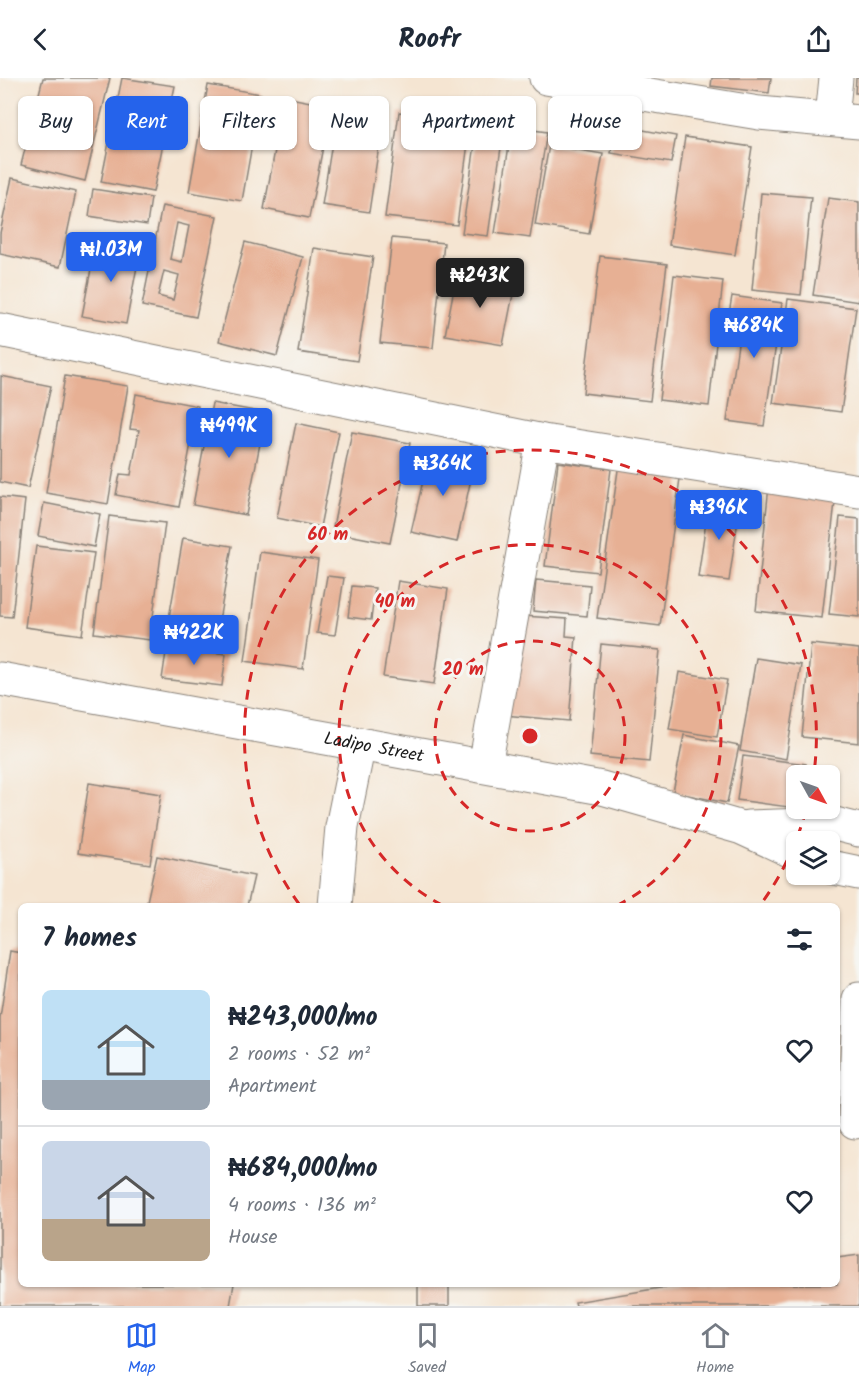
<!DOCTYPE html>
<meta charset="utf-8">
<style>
body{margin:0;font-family:Kalam,sans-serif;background:#f6f6f7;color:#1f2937;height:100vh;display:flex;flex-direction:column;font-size:22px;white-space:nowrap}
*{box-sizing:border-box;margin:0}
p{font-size:20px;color:#747a83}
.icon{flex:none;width:33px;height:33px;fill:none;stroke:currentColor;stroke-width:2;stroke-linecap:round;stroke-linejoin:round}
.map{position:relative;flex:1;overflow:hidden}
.sheet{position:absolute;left:18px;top:825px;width:822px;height:384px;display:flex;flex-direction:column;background:#fff;border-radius:9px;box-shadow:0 2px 4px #0004}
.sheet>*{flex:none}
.hud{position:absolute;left:18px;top:18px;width:824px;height:54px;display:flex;gap:12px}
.needle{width:39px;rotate:130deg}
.fabs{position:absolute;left:786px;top:687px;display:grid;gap:12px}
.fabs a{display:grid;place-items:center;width:54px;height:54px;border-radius:9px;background:#fff;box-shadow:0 2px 4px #0004;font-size:30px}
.price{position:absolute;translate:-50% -51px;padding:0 14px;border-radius:6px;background:#2563eb;color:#fff;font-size:20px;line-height:39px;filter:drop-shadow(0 2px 3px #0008)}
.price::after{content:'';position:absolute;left:50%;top:36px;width:18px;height:14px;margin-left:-9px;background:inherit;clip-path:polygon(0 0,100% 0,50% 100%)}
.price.on{background:#222;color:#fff}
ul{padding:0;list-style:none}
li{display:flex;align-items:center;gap:18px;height:150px;padding:0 24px}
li+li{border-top:2px solid #e0e1e3}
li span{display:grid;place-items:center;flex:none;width:168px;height:120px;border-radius:9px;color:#555}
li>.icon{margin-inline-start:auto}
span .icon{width:72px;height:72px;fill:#fffc;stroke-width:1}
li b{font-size:26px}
h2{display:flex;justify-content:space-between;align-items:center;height:72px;padding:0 24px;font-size:26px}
.tag{padding:0 21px;border-radius:9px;background:#fff;box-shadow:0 2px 4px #0004;font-size:21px;line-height:54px}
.tag.on{background:#2563eb;color:#fff}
header{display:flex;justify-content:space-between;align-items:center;height:78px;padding:0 24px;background:#fff;font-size:27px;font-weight:800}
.dock{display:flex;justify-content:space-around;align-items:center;height:84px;border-top:2px solid #e0e1e3;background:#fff;font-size:16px;color:#747a83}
.dock a{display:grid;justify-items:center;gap:3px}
.dock .on{color:#2563eb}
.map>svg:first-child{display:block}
.building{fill:#e7b094;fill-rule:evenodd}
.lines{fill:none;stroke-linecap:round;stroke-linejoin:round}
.minor-casing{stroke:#888077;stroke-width:35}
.major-casing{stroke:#888077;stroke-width:35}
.minor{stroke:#fff;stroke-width:33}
.major{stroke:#fff;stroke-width:33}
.ring{fill:none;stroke:#d62828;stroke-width:3;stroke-dasharray:10 8}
.labels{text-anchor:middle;stroke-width:6;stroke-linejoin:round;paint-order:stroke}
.street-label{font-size:18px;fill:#1c1c1c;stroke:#f6f6f2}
.centre{fill:#d62828;stroke:#f6f6f2;stroke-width:3}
.ring-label{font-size:18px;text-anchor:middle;font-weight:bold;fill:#d62828;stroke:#f6f6f2;stroke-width:6;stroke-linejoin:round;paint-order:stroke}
</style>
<header><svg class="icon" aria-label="back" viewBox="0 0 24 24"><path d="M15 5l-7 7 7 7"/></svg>Roofr<svg class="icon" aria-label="share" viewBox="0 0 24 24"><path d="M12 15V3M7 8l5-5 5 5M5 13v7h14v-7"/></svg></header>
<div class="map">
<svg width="859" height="1228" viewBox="0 0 859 1228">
<rect width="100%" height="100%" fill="#f6f6f2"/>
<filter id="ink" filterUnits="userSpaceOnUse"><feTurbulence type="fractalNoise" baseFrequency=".0167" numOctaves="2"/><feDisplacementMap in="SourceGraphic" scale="12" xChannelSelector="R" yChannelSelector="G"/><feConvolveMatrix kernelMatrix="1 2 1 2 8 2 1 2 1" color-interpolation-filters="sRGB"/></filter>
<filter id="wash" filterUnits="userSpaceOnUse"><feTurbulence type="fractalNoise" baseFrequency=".008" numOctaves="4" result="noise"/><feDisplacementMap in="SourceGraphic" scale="24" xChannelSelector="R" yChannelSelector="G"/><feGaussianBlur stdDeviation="1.35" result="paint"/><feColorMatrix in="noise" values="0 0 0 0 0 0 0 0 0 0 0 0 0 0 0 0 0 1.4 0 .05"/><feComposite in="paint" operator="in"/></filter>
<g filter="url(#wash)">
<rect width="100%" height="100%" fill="#f5e5d2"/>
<g id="blocks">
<path class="building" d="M 43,0 L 110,0 L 85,103 L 21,87 Z
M 122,0 L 175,8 L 153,114 L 101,104 Z
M 712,0 L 771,0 L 769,15 L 711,8 Z
M 856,0 L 859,0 L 859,15 L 855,15 Z
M 208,7 L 261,16 L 242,123 L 189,114 Z
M 285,19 L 331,28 L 309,140 L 264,131 Z
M 399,34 L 471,43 L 457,147 L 385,139 Z
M 336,40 L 382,48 L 369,134 L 322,127 Z
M 616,47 L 676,58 L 671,85 L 611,75 Z
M 512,49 L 547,54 L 530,160 L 495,155 Z
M 477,53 L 503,56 L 488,158 L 462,155 Z
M 685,59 L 752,69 L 735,177 L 669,167 Z
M 549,67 L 603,76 L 589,156 L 535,147 Z
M 12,100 L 76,114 L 60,189 L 0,176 L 0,155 Z
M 93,111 L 151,120 L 147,147 L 89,138 Z
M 761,115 L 811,119 L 801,217 L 752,212 Z
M 828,120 L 859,124 L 859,224 L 813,217 Z
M 162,128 L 217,138 L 196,239 L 142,228 ZM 177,145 L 189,148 L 182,184 L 170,181 ZM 164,193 L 179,197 L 173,222 L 158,218 Z
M 392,160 L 444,165 L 433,270 L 380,265 Z
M 245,164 L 303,179 L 277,278 L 219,263 Z
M 96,165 L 140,173 L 126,246 L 82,238 Z
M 314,170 L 373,179 L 357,283 L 298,274 Z
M 600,178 L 667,186 L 650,323 L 583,315 Z
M 457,195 L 515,206 L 503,267 L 445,257 Z
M 674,197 L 723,203 L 709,328 L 659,322 Z
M 732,218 L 782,225 L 764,348 L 727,343 L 742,238 L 729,236 Z
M 788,221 L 856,230 L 841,334 L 773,325 Z
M 1,298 L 51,308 L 28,410 L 0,404 Z
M 65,298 L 128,308 L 108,426 L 46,415 Z
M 136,316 L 198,328 L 179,429 L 116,417 L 120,396 L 131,397 L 139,352 L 130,351 Z
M 212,325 L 266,335 L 246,437 L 193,427 Z
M 296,345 L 339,354 L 320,449 L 277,440 Z
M 352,354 L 410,365 L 390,465 L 332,454 Z
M 430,373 L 475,383 L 457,464 L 411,454 Z
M 558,384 L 611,391 L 598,494 L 545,488 Z
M 619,385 L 681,393 L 660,548 L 597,540 Z
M 769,408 L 836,415 L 822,540 L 756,533 Z
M 0,419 L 25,422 L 12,539 L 0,538 Z
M 709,423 L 740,428 L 729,503 L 698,499 Z
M 44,425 L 100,436 L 94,469 L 38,458 Z
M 109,438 L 165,445 L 150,562 L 94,555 Z
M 840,439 L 859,441 L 859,539 L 829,536 Z
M 183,460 L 232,468 L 215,566 L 166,557 Z
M 36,468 L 94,475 L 82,557 L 25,549 Z
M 260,474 L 318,482 L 303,591 L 245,583 Z
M 327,498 L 344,500 L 335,557 L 317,555 Z
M 536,502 L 590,507 L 587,538 L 533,533 Z
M 398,503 L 448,511 L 434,606 L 383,599 Z
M 352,508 L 375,510 L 371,542 L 348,539 Z
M 524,538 L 567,541 L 566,558 L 576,559 L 569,643 L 504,637 Z
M 601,566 L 660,572 L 649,684 L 590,678 Z
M 811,566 L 859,571 L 859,665 L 802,659 Z
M 167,568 L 226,576 L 222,608 L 162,601 Z
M 756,580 L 801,587 L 786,681 L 740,673 Z
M 679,594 L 727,602 L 717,659 L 669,651 Z
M 684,657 L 739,668 L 727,725 L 673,714 Z
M 743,678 L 806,686 L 804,698 L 796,698 L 796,730 L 737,722 Z
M 89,705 L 161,716 L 150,786 L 78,775 Z
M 157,778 L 254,798 L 247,828 L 146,828 Z
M 10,873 L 21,875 L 21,1206 L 234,1206 L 230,1228 L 0,1228 L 0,940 Z
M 859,1177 L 859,1228 L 576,1228 L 575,1224 L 684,1206 L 837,1206 L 837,1180 Z
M 418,1206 L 449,1206 L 449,1228 L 418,1228 Z"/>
</g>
</g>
<g filter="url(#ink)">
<use href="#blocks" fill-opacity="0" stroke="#888077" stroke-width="1.5"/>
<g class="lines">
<defs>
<path id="minor" d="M 546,0 L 759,35 L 859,44
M 832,40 L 836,0
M 0,252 L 543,363 L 859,413
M 485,688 L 543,363
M 335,828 L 342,749 L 359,666
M 855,1044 L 859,921"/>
<g id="major">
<path id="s1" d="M 0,601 L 602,710 L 742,750 L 796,775"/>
<path d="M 748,749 L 835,746 L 859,752"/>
<path d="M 830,789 L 859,795"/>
</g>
</defs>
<use href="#minor" class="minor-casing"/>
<use href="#major" class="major-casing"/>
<use href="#minor" class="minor"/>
<use href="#major" class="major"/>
</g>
</g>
<g class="ring">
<circle cx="530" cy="658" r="95"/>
<path d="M442 827A191 191 0 1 1 618 827"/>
<path d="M806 732A286 286 0 0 1 761 826M299 826A286 286 0 1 1 814 695"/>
</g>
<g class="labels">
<g class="street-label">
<text dy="6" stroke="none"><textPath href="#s1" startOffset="380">Ladipo Street</textPath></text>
</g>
</g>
<circle cx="530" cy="658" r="9" class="centre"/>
<g class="ring-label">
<text x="328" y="462">60 m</text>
<text x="395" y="529">40 m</text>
<text x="463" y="597">20 m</text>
</g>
</svg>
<div class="fabs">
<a><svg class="needle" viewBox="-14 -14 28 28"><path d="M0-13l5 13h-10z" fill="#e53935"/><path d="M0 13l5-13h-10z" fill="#747a83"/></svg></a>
<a><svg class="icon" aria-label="layers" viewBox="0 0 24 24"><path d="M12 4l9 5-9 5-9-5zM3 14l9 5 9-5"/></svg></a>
</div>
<b class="price" style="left:111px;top:205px">₦1.03M</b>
<b class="price on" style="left:480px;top:231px">₦243K</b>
<b class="price" style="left:754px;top:281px">₦684K</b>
<b class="price" style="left:229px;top:381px">₦499K</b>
<b class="price" style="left:443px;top:419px">₦364K</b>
<b class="price" style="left:719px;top:463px">₦396K</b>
<b class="price" style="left:194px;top:588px">₦422K</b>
<div class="hud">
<a class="tag">Buy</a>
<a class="tag on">Rent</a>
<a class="tag">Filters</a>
<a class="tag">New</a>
<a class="tag">Apartment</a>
<a class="tag">House</a>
</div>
<section class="sheet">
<h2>7 homes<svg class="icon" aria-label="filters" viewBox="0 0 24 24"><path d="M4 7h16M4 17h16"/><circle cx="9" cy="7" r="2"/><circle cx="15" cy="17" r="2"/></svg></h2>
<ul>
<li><span style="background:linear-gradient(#bfe0f5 75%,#9aa5b1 0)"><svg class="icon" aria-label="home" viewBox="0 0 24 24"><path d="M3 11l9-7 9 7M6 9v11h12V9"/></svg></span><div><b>₦243,000/mo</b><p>2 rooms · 52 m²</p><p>Apartment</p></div><svg class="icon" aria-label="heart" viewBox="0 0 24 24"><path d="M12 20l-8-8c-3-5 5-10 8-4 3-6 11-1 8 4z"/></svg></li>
<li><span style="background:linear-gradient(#c9d6e8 65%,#b9a48a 0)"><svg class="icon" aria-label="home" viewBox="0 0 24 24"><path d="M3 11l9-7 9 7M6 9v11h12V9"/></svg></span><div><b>₦684,000/mo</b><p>4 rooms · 136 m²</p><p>House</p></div><svg class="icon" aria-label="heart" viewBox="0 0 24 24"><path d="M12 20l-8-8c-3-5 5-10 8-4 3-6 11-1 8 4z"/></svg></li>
</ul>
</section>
</div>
<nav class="dock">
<a class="on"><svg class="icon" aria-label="map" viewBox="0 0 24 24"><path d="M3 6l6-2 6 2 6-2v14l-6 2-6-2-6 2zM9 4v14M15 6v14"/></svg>Map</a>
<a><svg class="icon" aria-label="saved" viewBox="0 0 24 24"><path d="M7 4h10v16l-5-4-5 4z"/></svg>Saved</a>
<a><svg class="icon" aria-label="home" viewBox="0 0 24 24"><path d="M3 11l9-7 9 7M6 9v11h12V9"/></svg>Home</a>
</nav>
